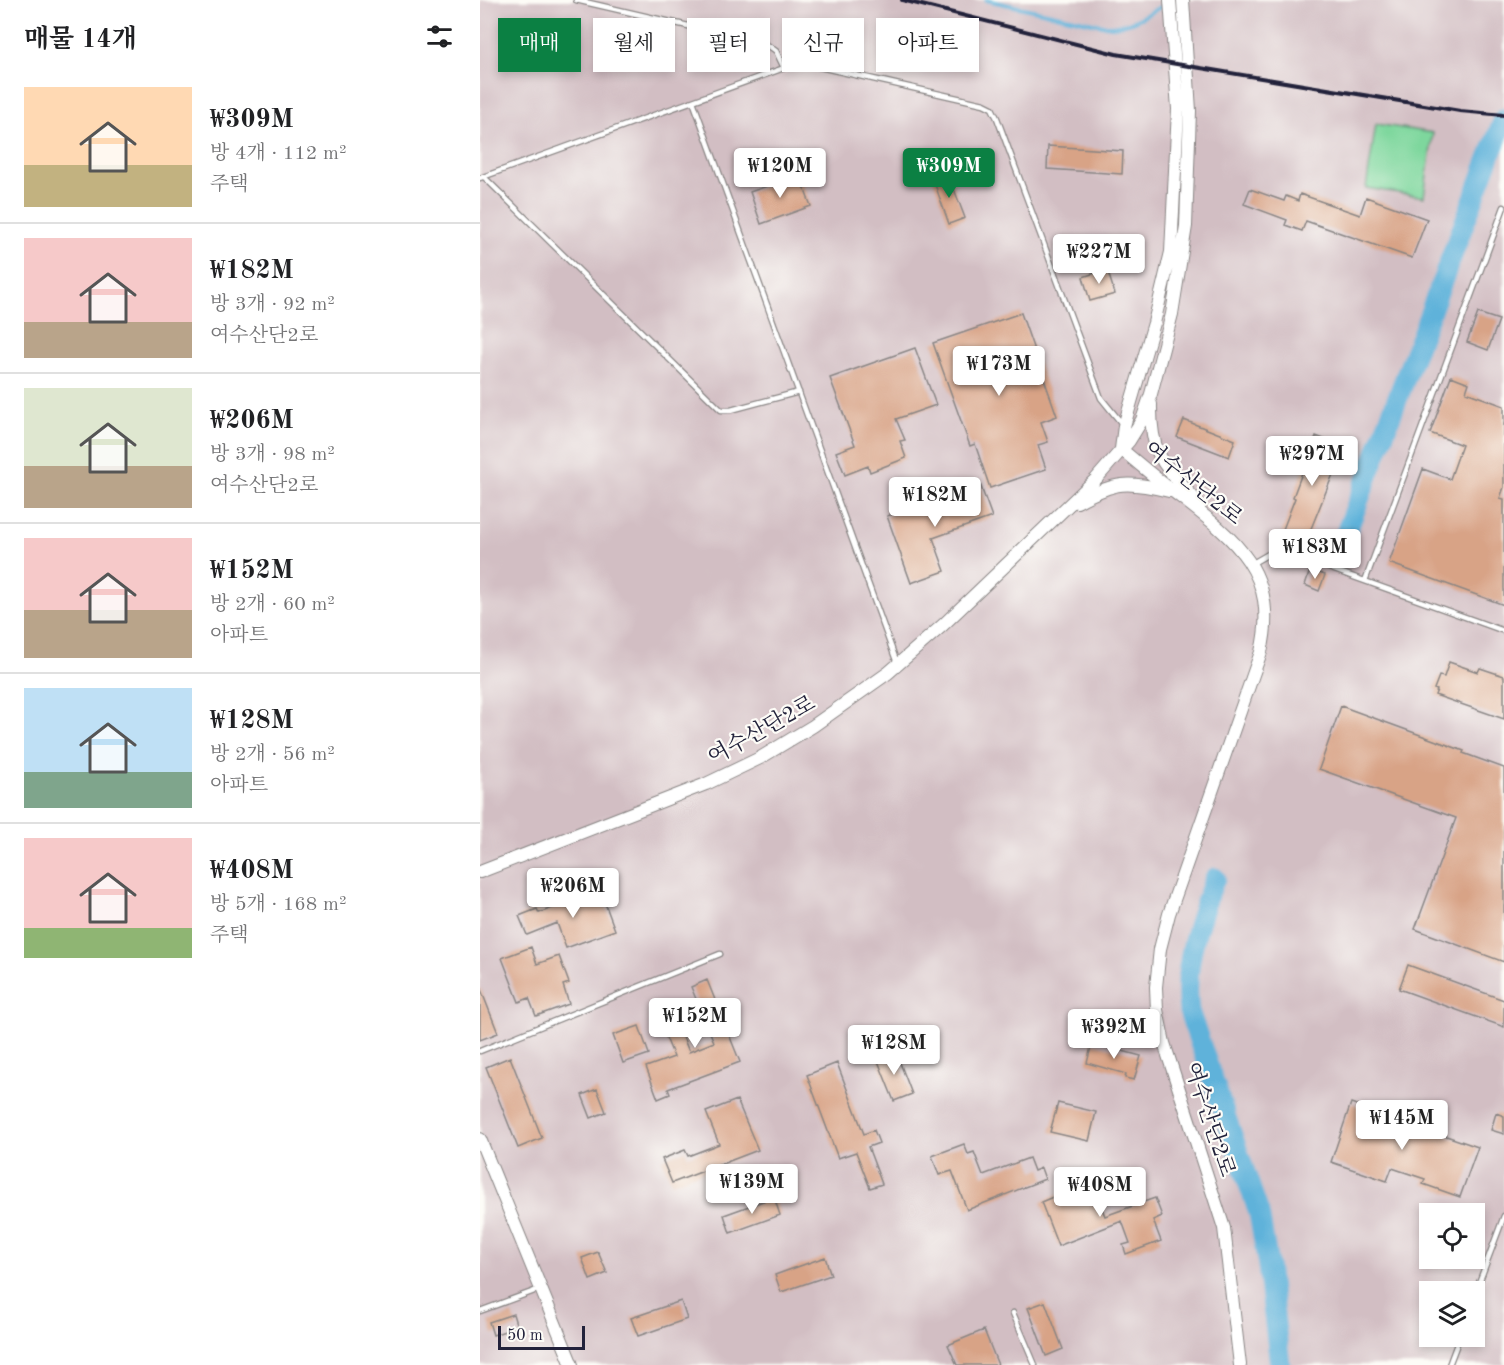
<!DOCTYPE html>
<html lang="ko">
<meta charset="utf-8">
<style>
body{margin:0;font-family:"Old Standard TT","Noto Serif KR",serif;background:#f6f6f6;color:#202124;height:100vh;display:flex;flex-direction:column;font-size:22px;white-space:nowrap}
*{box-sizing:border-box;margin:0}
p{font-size:20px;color:#757577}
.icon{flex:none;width:33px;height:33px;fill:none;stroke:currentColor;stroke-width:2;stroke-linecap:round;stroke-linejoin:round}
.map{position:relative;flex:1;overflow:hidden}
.drawer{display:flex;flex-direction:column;background:#fff;width:480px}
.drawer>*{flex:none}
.guide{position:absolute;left:18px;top:18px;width:570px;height:54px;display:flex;gap:12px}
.buttons{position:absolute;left:939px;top:1203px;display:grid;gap:12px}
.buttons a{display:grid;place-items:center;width:66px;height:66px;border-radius:0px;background:#fff;box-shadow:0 3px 9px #0003;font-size:30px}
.scale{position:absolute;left:18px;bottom:15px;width:87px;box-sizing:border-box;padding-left:6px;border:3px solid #22223b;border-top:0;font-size:16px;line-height:21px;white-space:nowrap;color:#22223b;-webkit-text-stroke:4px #fdfcf7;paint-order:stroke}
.price{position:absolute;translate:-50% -51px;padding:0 14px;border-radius:6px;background:#fff;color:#222;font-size:20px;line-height:39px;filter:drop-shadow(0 2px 3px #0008)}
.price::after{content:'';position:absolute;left:50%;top:36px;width:18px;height:14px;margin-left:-9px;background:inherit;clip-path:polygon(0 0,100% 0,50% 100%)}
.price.active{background:#0b8043;color:#fff}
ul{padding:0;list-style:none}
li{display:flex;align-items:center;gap:18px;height:150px;padding:0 24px}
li+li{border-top:2px solid #e0e0e0}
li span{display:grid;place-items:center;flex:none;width:168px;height:120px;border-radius:0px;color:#555}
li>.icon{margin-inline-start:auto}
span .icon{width:72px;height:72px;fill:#fffc;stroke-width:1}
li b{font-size:26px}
h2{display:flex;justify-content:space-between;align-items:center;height:72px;padding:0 24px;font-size:26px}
.tag{padding:0 21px;border-radius:0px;background:#fff;box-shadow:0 3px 9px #0003;font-size:21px;line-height:54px}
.tag.active{background:#0b8043;color:#fff}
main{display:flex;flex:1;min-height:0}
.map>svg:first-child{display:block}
.industrial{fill:#d2bec3;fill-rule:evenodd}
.pitch{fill:#7ed79d;stroke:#507c6c;stroke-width:1.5}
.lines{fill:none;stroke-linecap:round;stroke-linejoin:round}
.stream{stroke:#5fb2da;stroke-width:4}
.river{stroke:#5fb2da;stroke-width:21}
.building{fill:#d8a386}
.service-casing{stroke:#898584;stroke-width:7}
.tertiary-casing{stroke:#898584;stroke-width:14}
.service{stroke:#fff;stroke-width:4.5}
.tertiary{stroke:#fff;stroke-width:12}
.rail{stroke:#22223b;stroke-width:4}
.labels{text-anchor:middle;stroke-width:4.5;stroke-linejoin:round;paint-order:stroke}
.street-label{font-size:22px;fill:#22223b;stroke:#fdfcf7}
</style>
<main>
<section class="drawer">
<h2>매물 14개<svg class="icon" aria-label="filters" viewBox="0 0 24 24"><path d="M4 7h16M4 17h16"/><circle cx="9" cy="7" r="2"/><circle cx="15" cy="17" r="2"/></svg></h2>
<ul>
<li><span style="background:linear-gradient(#ffd9b3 65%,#c2b280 0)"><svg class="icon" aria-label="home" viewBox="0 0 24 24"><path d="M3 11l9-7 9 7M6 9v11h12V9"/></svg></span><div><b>₩309M</b><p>방 4개 · 112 m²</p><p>주택</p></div></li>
<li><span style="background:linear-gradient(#f6c9c9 70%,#b9a48a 0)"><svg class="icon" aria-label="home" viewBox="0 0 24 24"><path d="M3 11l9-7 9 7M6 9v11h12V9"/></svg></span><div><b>₩182M</b><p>방 3개 · 92 m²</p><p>여수산단2로</p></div></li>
<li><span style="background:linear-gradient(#dfe7d0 65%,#b9a48a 0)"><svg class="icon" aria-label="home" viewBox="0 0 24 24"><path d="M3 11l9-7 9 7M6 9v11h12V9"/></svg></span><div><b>₩206M</b><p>방 3개 · 98 m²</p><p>여수산단2로</p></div></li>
<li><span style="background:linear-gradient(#f6c9c9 60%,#b9a48a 0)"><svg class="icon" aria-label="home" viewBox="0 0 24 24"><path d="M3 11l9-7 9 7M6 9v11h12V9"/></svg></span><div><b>₩152M</b><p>방 2개 · 60 m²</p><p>아파트</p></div></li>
<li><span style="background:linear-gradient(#bfe0f5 70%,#7fa58c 0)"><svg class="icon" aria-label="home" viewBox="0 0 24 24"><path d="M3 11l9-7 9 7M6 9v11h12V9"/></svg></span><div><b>₩128M</b><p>방 2개 · 56 m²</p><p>아파트</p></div></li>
<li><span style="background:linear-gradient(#f6c9c9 75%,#8fb573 0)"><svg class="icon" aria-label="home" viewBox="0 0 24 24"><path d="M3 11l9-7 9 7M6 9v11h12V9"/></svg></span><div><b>₩408M</b><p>방 5개 · 168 m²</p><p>주택</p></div></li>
</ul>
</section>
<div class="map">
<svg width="1024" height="1365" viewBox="0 0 1024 1365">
<rect width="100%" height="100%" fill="#fdfcf7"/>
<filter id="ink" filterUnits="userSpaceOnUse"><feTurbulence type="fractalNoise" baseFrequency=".0167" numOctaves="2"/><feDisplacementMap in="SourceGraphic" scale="12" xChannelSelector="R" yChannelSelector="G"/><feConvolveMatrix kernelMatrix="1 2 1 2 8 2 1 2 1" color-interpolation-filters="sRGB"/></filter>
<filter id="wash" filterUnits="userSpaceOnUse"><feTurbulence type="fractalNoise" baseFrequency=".008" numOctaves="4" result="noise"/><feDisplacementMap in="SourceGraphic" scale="24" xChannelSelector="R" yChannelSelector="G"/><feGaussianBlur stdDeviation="1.35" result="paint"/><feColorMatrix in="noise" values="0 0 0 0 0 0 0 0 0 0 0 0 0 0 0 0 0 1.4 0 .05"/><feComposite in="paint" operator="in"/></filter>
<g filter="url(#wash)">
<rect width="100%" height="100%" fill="#f0e8cd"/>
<path class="industrial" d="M 0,0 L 1024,0 L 1024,1365 L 0,1365 ZM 950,1214 L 994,1214 L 994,1258 L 950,1258 ZM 950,1292 L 994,1292 L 994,1336 L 950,1336 Z"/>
<path class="pitch" d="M 896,124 L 953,133 L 944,197 L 886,188 Z"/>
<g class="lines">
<path class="stream" d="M 506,0 L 627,26 C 648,27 662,17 680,7"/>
<path class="river" d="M 857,557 L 1024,119
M 735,878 C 718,922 703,964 709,1011 L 779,1213 L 788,1265 L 800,1365"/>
</g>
<g id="blocks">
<path class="building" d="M 568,146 L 643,151 L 642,174 L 567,169 Z
M 468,173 L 485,218 L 469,224 L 453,179 Z
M 319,175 L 331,206 L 281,224 L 270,192 Z
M 770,189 L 804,201 L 806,196 L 818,201 L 820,194 L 880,215 L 886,197 L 947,219 L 932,258 L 826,221 L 822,231 L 805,225 L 807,220 L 764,204 Z
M 627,269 L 635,294 L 610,301 L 603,277 Z
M 541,313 L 577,416 L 561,422 L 568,442 L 558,445 L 566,469 L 510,488 L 495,444 L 490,446 L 453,343 Z
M 998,313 L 1019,320 L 1008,350 L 987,342 Z
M 435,348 L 456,405 L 416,419 L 425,440 L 420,441 L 426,458 L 390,472 L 388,466 L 365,475 L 356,452 L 375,445 L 350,378 Z
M 971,376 L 989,383 L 986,392 L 1024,406 L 1024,487 L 1020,498 L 1024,499 L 1024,605 L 909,563 L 943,469 L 970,479 L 982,445 L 950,433 Z
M 704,420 L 755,440 L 749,457 L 697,437 Z
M 836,436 L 864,447 L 826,541 L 802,532 L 815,498 L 813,497 Z
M 500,484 L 512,517 L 453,538 L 465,571 L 431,583 L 407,516 Z
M 830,570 L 845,575 L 839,591 L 825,585 Z
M 969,662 L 998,672 L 1000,668 L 1024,676 L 1024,719 L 955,695 L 957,690 L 954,689 L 959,676 L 964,677 Z
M 861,706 L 984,751 L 983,753 L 1024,768 L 1024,962 L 935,929 L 976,818 L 839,769 Z
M 120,890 L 135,930 L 86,948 L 77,923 L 47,935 L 39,916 L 57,909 L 59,913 Z
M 51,947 L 57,964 L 79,956 L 89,983 L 83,985 L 89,1004 L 56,1016 L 49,998 L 39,1002 L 22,958 Z
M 928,965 L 1024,1000 L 1024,1027 L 919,989 Z
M 227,980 L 260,1062 L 188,1089 L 190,1094 L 178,1099 L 166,1067 L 194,1057 L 182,1028 L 197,1022 L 209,1052 L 234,1042 L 211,987 Z
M 0,987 L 18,1033 L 0,1040 Z
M 159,1026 L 169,1054 L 143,1063 L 133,1035 Z
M 392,1036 L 400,1052 L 390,1056 L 382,1040 Z
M 612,1043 L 661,1056 L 654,1080 L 645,1078 L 646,1074 L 607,1063 Z
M 409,1050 L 412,1057 L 417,1055 L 432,1094 L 414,1101 L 396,1056 Z
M 30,1057 L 62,1138 L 38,1148 L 6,1067 Z
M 357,1063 L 384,1134 L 394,1130 L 399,1143 L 388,1147 L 402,1184 L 390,1188 L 376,1152 L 358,1158 L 327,1075 Z
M 117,1089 L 126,1112 L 111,1118 L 102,1095 Z
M 257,1100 L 278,1150 L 192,1183 L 182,1159 L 205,1150 L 208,1156 L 239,1144 L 226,1112 Z
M 578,1103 L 616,1112 L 609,1141 L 570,1132 Z
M 871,1103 L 998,1147 L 980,1197 L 943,1184 L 945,1179 L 912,1168 L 907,1181 L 851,1162 Z
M 1016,1113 L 1024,1116 L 1024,1134 L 1011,1130 Z
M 484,1144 L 488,1154 L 494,1152 L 503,1175 L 549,1158 L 554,1171 L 561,1168 L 565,1179 L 487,1210 L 472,1171 L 459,1175 L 452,1156 Z
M 611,1181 L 625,1216 L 675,1198 L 682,1216 L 673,1220 L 681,1241 L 646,1254 L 643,1245 L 650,1243 L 642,1221 L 578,1246 L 561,1202 Z
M 294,1197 L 300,1215 L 250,1233 L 244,1215 Z
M 118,1252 L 127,1273 L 110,1280 L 102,1258 Z
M 345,1257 L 351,1275 L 301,1292 L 295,1275 Z
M 201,1301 L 207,1319 L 158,1336 L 151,1318 Z
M 565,1302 L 583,1349 L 566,1356 L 548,1308 Z
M 33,1314 L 37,1327 L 13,1335 L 9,1322 Z
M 504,1330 L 518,1365 L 477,1365 L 468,1345 Z"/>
</g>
</g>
<g filter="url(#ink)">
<use href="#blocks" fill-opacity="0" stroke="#898584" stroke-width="1.5"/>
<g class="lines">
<defs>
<path id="service" d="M 96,0 L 286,44 L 296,51 L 304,68
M 213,101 L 417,663
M 4,177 L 241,410 L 251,410 L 319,392
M 0,178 L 304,68 L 322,63 L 504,104 L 512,108 L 517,118 L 621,398 L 643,425
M 771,564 L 792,552 L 804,552 L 1024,631
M 885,581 L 1024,207
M 0,1051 L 240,954
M 994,1296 L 1024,1216
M 0,1311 L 60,1289
M 533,1313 L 555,1365
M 969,1365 L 980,1336"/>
<path id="tertiary" d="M 671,404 C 670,460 687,467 720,505
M 641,449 C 660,465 679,481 698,495 C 755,539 800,573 781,652 L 689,914 L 680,949 L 676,987 L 677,1010 L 684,1043 L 744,1228 L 760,1365
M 641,449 L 644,426 L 674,323 L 691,252 L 698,109 L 690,0
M 597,502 C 636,481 647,481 689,491
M 0,872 L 226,784 L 280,758 L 333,726 L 408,673 L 463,625 L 616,479 L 649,441 L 662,420 L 671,394 L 692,314 L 706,226 L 710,111 L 703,0
M 0,1139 L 92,1365"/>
</defs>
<use href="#service" class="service-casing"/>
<use href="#tertiary" class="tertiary-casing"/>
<use href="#service" class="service"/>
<use href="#tertiary" class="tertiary"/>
<path class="rail" d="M 422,0 L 636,54 L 980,111 L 1024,115"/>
</g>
</g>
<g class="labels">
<g class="street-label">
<text transform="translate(714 482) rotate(39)" y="8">여수산단2로</text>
<text transform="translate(281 729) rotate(-29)" y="8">여수산단2로</text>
<text transform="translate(731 1119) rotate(72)" y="8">여수산단2로</text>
</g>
</g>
</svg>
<div class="buttons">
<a><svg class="icon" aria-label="locate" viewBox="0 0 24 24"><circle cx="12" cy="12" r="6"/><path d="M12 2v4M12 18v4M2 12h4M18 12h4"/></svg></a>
<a><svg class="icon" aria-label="layers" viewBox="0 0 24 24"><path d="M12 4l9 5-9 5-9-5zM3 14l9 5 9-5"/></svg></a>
</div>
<div class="scale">50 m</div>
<b class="price" style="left:300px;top:199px">₩120M</b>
<b class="price active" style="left:469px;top:199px">₩309M</b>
<b class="price" style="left:619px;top:285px">₩227M</b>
<b class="price" style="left:519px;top:397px">₩173M</b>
<b class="price" style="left:832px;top:487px">₩297M</b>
<b class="price" style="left:455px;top:528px">₩182M</b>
<b class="price" style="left:835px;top:580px">₩183M</b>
<b class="price" style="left:93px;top:919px">₩206M</b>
<b class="price" style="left:215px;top:1049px">₩152M</b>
<b class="price" style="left:634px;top:1060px">₩392M</b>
<b class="price" style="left:414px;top:1076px">₩128M</b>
<b class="price" style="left:922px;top:1151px">₩145M</b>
<b class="price" style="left:272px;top:1215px">₩139M</b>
<b class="price" style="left:620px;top:1218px">₩408M</b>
<div class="guide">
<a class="tag active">매매</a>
<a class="tag">월세</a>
<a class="tag">필터</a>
<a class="tag">신규</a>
<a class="tag">아파트</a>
</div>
</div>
</main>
